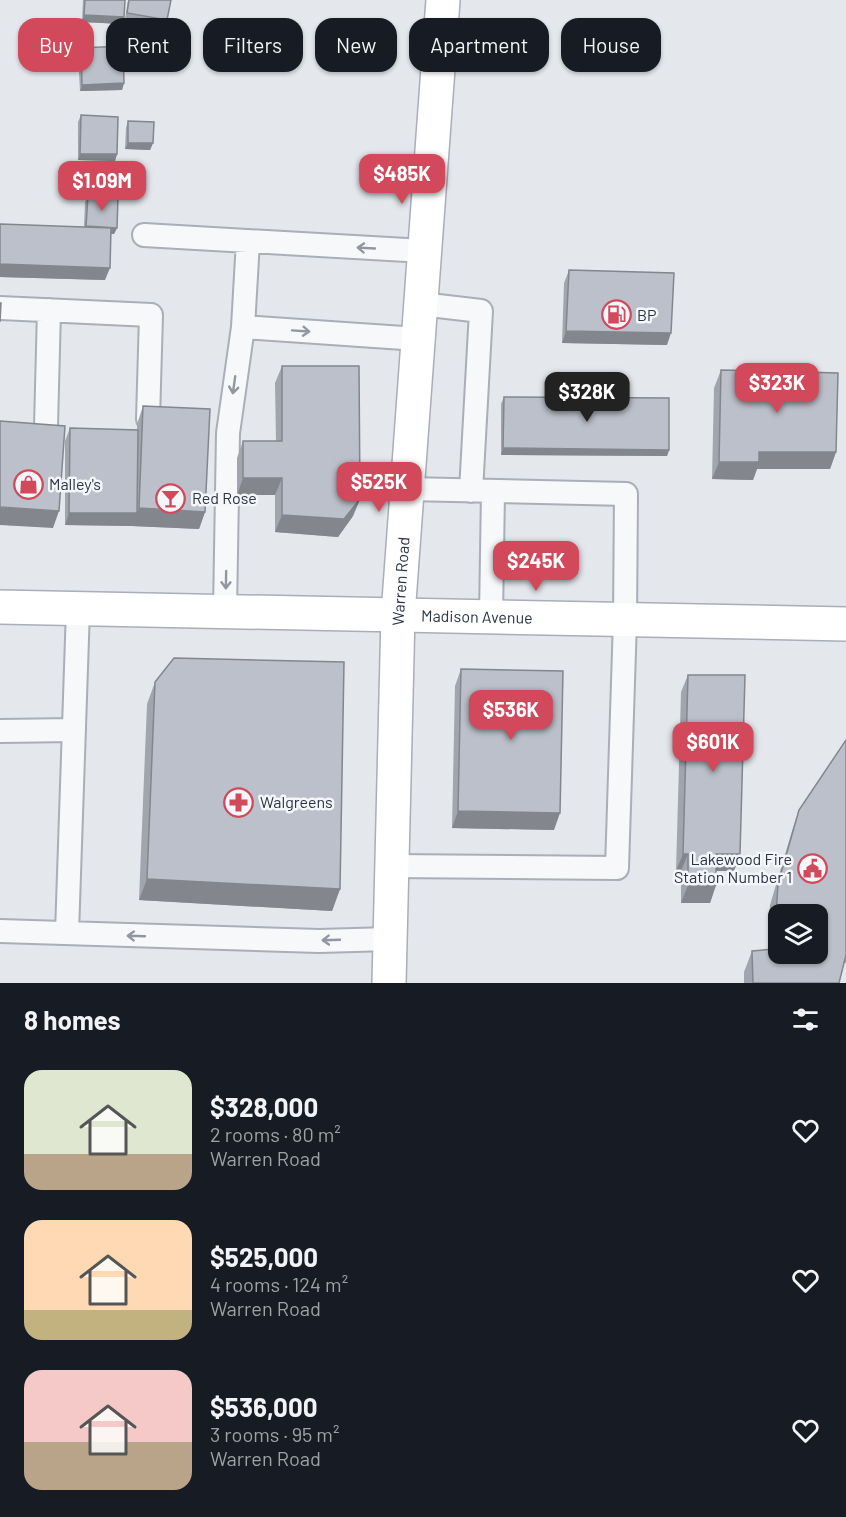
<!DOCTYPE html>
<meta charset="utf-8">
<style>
body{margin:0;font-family:Barlow,sans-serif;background:#242831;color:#f1f3f6;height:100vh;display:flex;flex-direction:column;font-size:22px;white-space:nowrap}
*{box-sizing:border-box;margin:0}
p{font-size:20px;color:#9ea1a6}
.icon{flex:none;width:33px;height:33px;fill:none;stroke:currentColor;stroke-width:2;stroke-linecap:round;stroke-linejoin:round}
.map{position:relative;height:983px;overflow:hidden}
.side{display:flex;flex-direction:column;background:#171b24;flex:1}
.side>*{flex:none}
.hud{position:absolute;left:18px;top:18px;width:810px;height:54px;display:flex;gap:12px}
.tools{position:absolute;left:768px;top:904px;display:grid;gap:12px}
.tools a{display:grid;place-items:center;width:60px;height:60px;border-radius:12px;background:#171b24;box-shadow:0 2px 4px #0004;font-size:30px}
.price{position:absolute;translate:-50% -51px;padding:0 14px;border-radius:12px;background:#d1495b;color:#fff;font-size:20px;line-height:39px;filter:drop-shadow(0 2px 3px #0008)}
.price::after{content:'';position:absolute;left:50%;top:36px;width:18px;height:14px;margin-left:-9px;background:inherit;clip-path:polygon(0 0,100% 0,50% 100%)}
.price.active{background:#222;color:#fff}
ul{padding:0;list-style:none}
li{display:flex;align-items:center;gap:18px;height:150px;padding:0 24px}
li span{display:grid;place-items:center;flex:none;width:168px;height:120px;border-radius:18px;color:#555}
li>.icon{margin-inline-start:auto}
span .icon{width:72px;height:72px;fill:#fffc;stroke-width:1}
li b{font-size:26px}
h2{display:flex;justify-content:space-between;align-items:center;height:72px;padding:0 24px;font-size:26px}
.pill{padding:0 21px;border-radius:18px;background:#171b24;box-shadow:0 2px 4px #0004;font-size:21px;line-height:54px}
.pill.active{background:#d1495b;color:#fff}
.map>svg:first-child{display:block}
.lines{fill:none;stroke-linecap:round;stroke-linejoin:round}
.lane-casing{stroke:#a9aeb7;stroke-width:26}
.secondary-casing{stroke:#a9aeb7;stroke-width:36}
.lane{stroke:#f7f8fa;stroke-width:22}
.secondary{stroke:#fff;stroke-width:33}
.wall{fill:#a1a5ae}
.shaded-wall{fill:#83868d}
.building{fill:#bbc0ca;stroke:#83868d;stroke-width:1.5;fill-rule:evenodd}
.oneway{stroke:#9196a0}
.labels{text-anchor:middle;stroke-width:5;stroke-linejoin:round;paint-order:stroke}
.poi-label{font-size:16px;fill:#2b3445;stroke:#f4f6f9;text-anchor:start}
.street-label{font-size:16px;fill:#2b3445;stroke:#f4f6f9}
</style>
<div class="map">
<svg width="846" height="983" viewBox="0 0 846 983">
<rect width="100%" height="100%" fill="#e4e7ec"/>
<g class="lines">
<defs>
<path id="lane" d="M 144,235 L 424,251
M 421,304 L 481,311 L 471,491
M 0,308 L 151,315 L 148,419
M 243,327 L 418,339
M 46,426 L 49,310
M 225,612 L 228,433 L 243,327 L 248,241
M 491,617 L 493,491
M 0,731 L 74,730
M 391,866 L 617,868 L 625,620 L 626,494 L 407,489
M 0,931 L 319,941 L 390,939
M 67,933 L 78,609"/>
<g id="secondary">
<path id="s1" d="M 0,607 L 846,624"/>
<path id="s2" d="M 389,983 L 398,615 L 443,0"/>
</g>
</defs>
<use href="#lane" class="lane-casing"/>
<use href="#secondary" class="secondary-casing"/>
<use href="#lane" class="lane"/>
<use href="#secondary" class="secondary"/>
</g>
<path class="wall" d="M 83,0 L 125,0 L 124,17 L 122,24 L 82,22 Z
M 128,0 L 171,0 L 167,20 L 165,26 L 125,19 Z
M 81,48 L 124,83 L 122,90 L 80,91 L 78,54 Z
M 81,115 L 117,154 L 115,161 L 78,160 L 78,122 Z
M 128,121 L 153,143 L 150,150 L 125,149 L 126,128 Z
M 88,196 L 117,228 L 114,234 L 111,234 L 105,280 L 0,277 L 0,224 L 84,227 L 85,202 Z
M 569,270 L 667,345 L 562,343 L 564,283 Z
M 282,366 L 360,499 L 353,516 L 338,537 L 275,532 L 275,495 L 237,495 L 237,458 L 243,441 L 276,441 L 275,383 Z
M 721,370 L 836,452 L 830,469 L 757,469 L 753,480 L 712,479 L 714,388 Z
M 504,397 L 669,450 L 667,456 L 501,455 L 501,404 Z
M 143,406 L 205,512 L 199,529 L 132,526 L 65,525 L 65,441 L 70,428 L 137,430 L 137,424 Z
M 461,669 L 554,830 L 452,828 L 455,686 Z
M 688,675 L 740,854 L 734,871 L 716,871 L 716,885 L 710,903 L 681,903 L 681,871 L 676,871 L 681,692 Z
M 155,682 L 340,889 L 332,911 L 139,900 L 147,704 Z
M 846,740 L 846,963 L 844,963 L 839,983 L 744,983 L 744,972 L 752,951 L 768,950 L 770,905 L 792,831 L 799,810 Z"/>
<path class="shaded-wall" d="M 84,15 L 124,17 L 122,24 L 82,22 Z
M 124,83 L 122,90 L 80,91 L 82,85 Z
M 128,143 L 153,143 L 150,150 L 125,149 Z
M 80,154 L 117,154 L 115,161 L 78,160 Z
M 86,226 L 117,228 L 114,234 L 84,233 Z
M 0,264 L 110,268 L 105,280 L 0,277 Z
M 566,331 L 671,333 L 667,345 L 562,343 Z
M 503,448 L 669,450 L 667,456 L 501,455 Z
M 759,452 L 836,452 L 830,469 L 757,469 L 753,480 L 712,479 L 719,462 Z
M 243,478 L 282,478 L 275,495 L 237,495 Z
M 360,499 L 353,516 L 338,537 L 275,532 L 282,515 Z
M 0,507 L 59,511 L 53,528 L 0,525 Z
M 139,508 L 205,512 L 199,529 L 132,526 Z
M 69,513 L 137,513 L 132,526 L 65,525 Z
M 458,811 L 560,813 L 554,830 L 452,828 Z
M 683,854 L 688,854 L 681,871 L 676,871 Z
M 716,854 L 740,854 L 734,871 L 710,871 Z
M 147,879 L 340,889 L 332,911 L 139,900 Z
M 688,885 L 716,885 L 710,903 L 681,903 Z"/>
<path class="building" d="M 85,0 L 125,0 L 124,17 L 84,15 Z
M 129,0 L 171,0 L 167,20 L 127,13 Z
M 123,46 L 124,83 L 82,85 L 81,48 Z
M 81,115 L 118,117 L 117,154 L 80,154 Z
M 128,121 L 154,122 L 153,143 L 128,143 Z
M 88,196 L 118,197 L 117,228 L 86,226 Z
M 0,224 L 111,228 L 110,268 L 0,264 Z
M 569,270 L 674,273 L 671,333 L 566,331 Z
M 0,303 L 1,303 L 0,322 Z
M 282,366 L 359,366 L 360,499 L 344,519 L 282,515 L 282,478 L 243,478 L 243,441 L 282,441 Z
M 721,370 L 838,373 L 836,452 L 759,452 L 759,462 L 719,462 Z
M 504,397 L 669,398 L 669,450 L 503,448 Z
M 143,406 L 210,409 L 205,512 L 139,508 Z
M 0,421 L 65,426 L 59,511 L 0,507 Z
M 70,428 L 138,430 L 137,513 L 69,513 Z
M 174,658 L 344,662 L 340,889 L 147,879 L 155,682 Z
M 461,669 L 563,671 L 560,813 L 458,811 Z
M 688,675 L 745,675 L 740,854 L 716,854 L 716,885 L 688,885 L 688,854 L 683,854 Z
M 846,740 L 846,955 L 839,983 L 753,983 L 752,951 L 774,949 L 778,884 L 799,810 ZM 778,915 L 818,915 L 818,954 L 778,954 Z"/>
<defs><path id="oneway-shaft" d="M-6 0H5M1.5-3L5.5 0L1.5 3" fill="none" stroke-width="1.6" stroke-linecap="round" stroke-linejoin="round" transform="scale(1.5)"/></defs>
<g class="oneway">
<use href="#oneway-shaft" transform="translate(366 248) rotate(-177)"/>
<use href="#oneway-shaft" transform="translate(301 331) rotate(4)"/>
<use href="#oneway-shaft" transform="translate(234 385) rotate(98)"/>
<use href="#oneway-shaft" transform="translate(226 580) rotate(91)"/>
<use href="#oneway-shaft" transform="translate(136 936) rotate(-178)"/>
<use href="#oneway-shaft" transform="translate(331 940) rotate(178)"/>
</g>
<defs>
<symbol id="fuel-ring" viewBox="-11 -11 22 22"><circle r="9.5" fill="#f4f6f9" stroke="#d1495b" stroke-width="1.5"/><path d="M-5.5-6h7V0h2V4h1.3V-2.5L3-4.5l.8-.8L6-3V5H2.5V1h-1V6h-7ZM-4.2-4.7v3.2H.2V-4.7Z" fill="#d1495b"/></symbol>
<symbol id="shop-ring" viewBox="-11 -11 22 22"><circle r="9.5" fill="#f4f6f9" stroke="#d1495b" stroke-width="1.5"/><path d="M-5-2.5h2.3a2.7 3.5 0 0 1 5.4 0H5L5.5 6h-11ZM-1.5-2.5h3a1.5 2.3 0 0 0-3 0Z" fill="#d1495b"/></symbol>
<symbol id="bar-ring" viewBox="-11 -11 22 22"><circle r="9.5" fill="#f4f6f9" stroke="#d1495b" stroke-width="1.5"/><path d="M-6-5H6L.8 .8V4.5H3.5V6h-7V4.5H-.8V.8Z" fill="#d1495b"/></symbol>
<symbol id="pharmacy-ring" viewBox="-11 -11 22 22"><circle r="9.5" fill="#f4f6f9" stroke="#d1495b" stroke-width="1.5"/><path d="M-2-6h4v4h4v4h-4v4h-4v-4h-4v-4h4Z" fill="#d1495b"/></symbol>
<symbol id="civic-ring" viewBox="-11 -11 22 22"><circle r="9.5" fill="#f4f6f9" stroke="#d1495b" stroke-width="1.5"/><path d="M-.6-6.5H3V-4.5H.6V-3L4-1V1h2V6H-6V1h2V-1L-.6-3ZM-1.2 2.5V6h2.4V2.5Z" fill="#d1495b"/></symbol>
</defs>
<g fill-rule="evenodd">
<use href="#fuel-ring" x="600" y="298" width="33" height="33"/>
<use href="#shop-ring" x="12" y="468" width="33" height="33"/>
<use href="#bar-ring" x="154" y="482" width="33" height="33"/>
<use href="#pharmacy-ring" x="222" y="786" width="33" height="33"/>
<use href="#civic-ring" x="796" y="852" width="33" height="33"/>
</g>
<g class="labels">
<g class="poi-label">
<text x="637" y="321">BP</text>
<text x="49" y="490">Malley's</text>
<text x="192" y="504">Red Rose</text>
<text x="260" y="808">Walgreens</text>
<text x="792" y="865" text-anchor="end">Lakewood Fire<tspan x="792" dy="18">Station Number 1</tspan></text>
</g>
<g class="street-label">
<text dy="6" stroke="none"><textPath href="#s2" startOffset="402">Warren Road</textPath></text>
<text dy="6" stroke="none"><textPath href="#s1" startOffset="477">Madison Avenue</textPath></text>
</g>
</g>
</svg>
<div class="tools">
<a><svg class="icon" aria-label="layers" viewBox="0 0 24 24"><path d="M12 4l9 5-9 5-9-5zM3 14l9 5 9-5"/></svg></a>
</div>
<b class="price" style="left:402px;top:205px">$485K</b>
<b class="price" style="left:102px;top:212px">$1.09M</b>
<b class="price" style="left:777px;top:414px">$323K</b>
<b class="price active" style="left:587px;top:423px">$328K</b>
<b class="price" style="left:379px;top:513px">$525K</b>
<b class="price" style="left:536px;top:592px">$245K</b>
<b class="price" style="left:511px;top:741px">$536K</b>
<b class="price" style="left:713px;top:773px">$601K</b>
<div class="hud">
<a class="pill active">Buy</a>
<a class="pill">Rent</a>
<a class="pill">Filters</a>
<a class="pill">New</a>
<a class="pill">Apartment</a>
<a class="pill">House</a>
</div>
</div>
<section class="side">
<h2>8 homes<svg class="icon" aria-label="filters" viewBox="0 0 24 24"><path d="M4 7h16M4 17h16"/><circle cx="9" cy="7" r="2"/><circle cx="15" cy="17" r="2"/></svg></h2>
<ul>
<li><span style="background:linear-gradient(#dfe7d0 70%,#b9a48a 0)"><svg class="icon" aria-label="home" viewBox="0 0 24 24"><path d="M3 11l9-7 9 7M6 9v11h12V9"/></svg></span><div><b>$328,000</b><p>2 rooms · 80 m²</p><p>Warren Road</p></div><svg class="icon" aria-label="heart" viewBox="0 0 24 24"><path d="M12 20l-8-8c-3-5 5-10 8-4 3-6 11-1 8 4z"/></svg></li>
<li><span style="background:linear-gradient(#ffd9b3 75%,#c2b280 0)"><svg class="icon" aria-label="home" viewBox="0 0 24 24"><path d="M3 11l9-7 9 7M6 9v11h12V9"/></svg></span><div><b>$525,000</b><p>4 rooms · 124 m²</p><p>Warren Road</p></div><svg class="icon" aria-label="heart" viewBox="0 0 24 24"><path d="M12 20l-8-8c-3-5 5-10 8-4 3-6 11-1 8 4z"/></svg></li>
<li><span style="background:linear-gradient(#f6c9c9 60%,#b9a48a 0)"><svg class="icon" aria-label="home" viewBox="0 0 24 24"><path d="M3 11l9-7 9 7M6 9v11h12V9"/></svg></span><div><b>$536,000</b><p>3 rooms · 95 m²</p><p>Warren Road</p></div><svg class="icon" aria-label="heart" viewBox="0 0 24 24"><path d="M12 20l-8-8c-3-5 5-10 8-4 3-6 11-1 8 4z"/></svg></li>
</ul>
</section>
